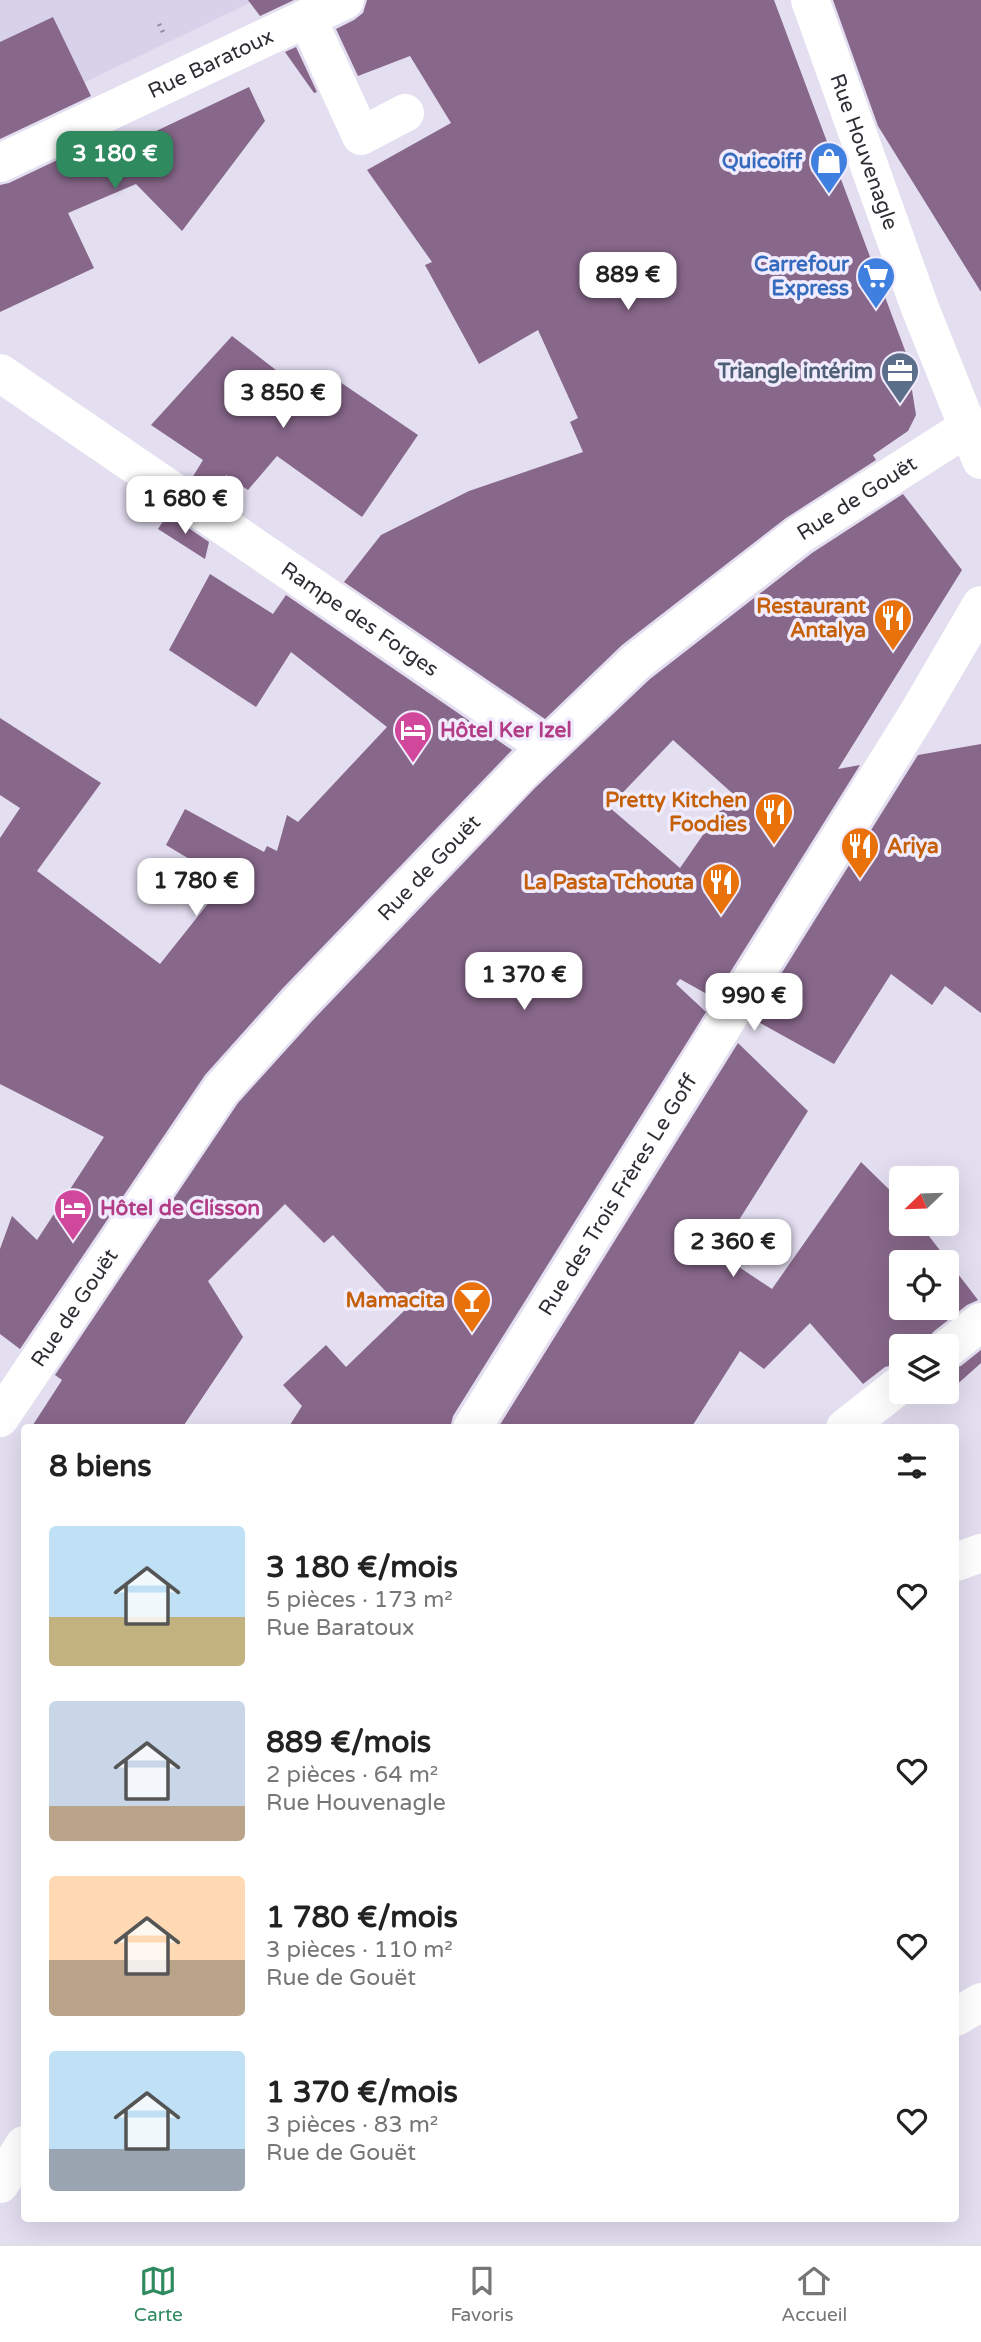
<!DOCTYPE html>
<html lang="fr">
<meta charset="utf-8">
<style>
body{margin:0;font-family:"Varela Round",sans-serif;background:#f2f2f2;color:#222;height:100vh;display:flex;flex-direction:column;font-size:26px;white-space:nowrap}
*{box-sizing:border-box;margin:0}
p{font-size:23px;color:#767676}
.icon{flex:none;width:38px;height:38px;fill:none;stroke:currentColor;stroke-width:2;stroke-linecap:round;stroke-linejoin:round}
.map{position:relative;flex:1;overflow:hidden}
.panel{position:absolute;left:21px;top:1424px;width:938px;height:798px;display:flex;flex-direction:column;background:#fff;border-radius:7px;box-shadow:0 7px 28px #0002}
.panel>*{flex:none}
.needle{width:46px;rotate:247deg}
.fabs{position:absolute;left:889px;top:1166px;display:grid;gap:14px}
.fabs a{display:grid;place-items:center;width:70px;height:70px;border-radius:7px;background:#fff;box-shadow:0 7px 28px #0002;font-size:35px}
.price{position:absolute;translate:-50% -60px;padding:0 16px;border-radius:14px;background:#fff;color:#222;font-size:23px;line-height:46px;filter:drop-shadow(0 2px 4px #0008)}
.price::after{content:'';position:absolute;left:50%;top:42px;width:21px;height:16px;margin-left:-10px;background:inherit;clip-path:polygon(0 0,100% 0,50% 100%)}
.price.active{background:#308a60;color:#fff}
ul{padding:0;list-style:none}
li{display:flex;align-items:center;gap:21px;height:175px;padding:0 28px}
li span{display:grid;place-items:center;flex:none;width:196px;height:140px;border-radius:7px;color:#555}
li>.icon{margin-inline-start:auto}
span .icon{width:84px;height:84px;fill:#fffc;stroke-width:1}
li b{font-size:30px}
h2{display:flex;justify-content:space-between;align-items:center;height:84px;padding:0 28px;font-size:30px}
.tabs{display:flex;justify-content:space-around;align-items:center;height:98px;border-top:2px solid #e0e0e0;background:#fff;font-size:19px;color:#767676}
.tabs a{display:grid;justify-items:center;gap:4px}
.tabs .active{color:#308a60}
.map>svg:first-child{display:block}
.built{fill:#d8d1ea}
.building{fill:#87678a;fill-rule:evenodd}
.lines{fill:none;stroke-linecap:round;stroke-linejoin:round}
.path{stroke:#928e9b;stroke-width:4.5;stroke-dasharray:2 5;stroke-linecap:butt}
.minor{stroke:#fff;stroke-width:38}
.labels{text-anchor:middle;stroke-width:7;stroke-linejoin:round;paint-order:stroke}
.street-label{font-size:21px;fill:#302e34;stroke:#f0ebfd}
.shop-label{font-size:21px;font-weight:bold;fill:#366cbe;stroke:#f0ebfd;text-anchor:end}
.service-label{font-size:21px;font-weight:bold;fill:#4e5e75;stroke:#f0ebfd;text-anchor:end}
.food-label{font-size:21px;font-weight:bold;fill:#c56008;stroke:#f0ebfd;text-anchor:end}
.hotel-label{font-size:21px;font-weight:bold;fill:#b23c85;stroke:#f0ebfd;text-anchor:start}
</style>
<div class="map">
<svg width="981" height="2244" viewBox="0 0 981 2244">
<rect width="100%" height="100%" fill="#e3def0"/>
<path class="built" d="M 0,0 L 256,0 L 8,119 L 0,101 Z"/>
<path class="building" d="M 248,0 L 294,0 L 260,16 Z
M 367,0 L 774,0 L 906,353 L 916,415 L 908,431 L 873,455 L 876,460 L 786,518 L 622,645 L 545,719 L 344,582 L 381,535 L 469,491 L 583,452 L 570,422 L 578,418 L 538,330 L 479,364 L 425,265 L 432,262 L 367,170 L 451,123 L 410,56 L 358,76 L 336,29 L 354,20 L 363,13 Z
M 833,0 L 981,0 L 981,292 L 878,126 Z
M 53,17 L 91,96 L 0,139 L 0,42 Z
M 296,47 L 317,92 L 314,93 L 285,52 Z
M 249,87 L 265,121 L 182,231 L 136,184 L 68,213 L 94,268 L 0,312 L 0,185 L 9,183 L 110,135 L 116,150 Z
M 232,336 L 321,405 L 340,382 L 418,435 L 362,517 L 277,456 L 248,490 L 226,475 L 220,497 L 192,478 L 203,460 L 151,425 Z
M 903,494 L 962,570 L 838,769 L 860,765 L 714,998 L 680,979 L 676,984 L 706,1012 L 453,1416 L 450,1428 L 288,1428 L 302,1406 L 283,1385 L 326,1345 L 346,1367 L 404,1311 L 333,1235 L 324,1243 L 285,1204 L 208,1281 L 243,1337 L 182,1428 L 31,1428 L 62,1380 L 55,1375 L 238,1103 L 314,1019 L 535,788 L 650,679 L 812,553 ZM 673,740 L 732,793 L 680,868 L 609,807 Z
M 168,514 L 209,542 L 205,559 L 158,529 Z
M 210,574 L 273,614 L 286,595 L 512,750 L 282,989 L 205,1075 L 20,1349 L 0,1334 L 0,1249 L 12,1216 L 37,1240 L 104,1137 L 0,1084 L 0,838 L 20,808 L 0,795 L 0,718 L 101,783 L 37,871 L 160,964 L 226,881 L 166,845 L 185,809 L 264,852 L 267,846 L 277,851 L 287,815 L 298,822 L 387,727 L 291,652 L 256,707 L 169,650 Z
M 981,744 L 981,1013 L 945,986 L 932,1005 L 891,974 L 834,1064 L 753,1019 L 918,755 Z
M 738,1043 L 808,1111 L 718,1253 L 772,1289 L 861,1162 L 901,1201 L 901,1223 L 919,1223 L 978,1300 L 967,1305 L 933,1332 L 925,1346 L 901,1346 L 901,1363 L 885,1367 L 863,1384 L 810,1323 L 764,1369 L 740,1351 L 691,1428 L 498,1428 ZM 901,1262 L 947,1262 L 947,1307 L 901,1307 Z
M 981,1350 L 981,1363 L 953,1388 L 947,1370 L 961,1366 Z"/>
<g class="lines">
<path class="path" d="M 159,24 L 164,34"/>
<g class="minor">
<path id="s1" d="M 810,0 L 920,308 L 981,460"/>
<path d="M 307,18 L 361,136 L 405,113"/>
<path id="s2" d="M 0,163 L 345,0"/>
<path id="s3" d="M 0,373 L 547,747"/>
<path d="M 947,1349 L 981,1322"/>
<path id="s4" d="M 0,1418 L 221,1090 L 298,1004 L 520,773 L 636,662 L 799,535 L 968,427"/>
<path id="s5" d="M 472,1428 L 918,713 L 981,605"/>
<path d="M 845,1428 L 901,1384"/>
<path d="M 956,1562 L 981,1553"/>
<path d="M 956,2017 L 981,2002"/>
<path d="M 0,2184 L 24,2145"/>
</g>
</g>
<defs>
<symbol id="shop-pin" viewBox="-11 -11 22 30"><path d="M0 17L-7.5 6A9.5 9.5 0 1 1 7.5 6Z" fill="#3f7fe0" stroke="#f0ebfd"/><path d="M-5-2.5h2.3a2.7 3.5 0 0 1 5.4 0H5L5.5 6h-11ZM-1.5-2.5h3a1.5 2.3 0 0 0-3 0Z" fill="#fff"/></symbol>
<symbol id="supermarket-pin" viewBox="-11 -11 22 30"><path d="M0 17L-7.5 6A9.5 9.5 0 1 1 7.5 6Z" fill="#3f7fe0" stroke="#f0ebfd"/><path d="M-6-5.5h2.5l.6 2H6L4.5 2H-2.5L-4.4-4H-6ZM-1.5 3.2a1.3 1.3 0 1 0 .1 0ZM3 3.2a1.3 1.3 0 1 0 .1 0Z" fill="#fff"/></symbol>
<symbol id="office-pin" viewBox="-11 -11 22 30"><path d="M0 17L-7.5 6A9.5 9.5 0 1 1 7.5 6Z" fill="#5c6f8a" stroke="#f0ebfd"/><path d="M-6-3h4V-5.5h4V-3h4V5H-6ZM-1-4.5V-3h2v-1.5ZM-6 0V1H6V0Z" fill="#fff"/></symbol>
<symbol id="restaurant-pin" viewBox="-11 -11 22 30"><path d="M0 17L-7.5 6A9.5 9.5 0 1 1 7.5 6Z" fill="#e8710a" stroke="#f0ebfd"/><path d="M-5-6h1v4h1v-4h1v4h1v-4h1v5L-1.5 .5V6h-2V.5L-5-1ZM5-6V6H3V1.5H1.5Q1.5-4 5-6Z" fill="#fff"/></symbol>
<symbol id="hotel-pin" viewBox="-11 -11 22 30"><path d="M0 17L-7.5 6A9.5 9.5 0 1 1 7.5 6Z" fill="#d1479c" stroke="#f0ebfd"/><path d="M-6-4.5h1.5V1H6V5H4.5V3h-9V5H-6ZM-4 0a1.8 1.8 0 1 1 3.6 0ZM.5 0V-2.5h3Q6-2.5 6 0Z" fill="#fff"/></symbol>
<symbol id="bar-pin" viewBox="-11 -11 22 30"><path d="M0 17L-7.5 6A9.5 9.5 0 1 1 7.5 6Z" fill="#e8710a" stroke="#f0ebfd"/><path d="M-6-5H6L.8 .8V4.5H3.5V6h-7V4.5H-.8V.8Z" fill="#fff"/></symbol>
</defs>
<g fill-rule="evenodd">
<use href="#shop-pin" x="807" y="139" width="44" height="60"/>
<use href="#supermarket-pin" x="854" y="254" width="44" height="60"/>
<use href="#office-pin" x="878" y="349" width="44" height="60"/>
<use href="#restaurant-pin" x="871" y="596" width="44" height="60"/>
<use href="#hotel-pin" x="391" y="708" width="44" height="60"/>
<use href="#restaurant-pin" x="752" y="790" width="44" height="60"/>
<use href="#restaurant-pin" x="838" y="824" width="44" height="60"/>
<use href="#restaurant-pin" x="699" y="860" width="44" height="60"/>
<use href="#hotel-pin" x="51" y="1186" width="44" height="60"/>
<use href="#bar-pin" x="450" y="1278" width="44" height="60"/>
</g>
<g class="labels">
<g class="street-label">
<text dy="7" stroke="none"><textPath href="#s2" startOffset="233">Rue Baratoux</textPath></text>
<text dy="7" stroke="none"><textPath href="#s1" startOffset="161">Rue Houvenagle</textPath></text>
<text dy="7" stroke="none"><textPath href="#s4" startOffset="1267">Rue de Gouët</textPath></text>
<text dy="7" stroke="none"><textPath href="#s3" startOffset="436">Rampe des Forges</textPath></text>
<text dy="7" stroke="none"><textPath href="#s4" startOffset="700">Rue de Gouët</textPath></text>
<text dy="7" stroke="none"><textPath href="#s5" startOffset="275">Rue des Trois Frères Le Goff</textPath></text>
<text dy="7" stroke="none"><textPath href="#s4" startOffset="133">Rue de Gouët</textPath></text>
</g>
<g class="shop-label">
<text x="802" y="168">Quicoiff</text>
<text x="849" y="271">Carrefour<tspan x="849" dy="24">Express</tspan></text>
</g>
<g class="service-label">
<text x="873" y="378">Triangle intérim</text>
</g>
<g class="food-label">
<text x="866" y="613">Restaurant<tspan x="866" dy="24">Antalya</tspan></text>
<text x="747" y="807">Pretty Kitchen<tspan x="747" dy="24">Foodies</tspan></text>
<text x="887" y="853" text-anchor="start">Ariya</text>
<text x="694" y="889">La Pasta Tchouta</text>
<text x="445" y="1307">Mamacita</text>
</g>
<g class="hotel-label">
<text x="440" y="737">Hôtel Ker Izel</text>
<text x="100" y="1215">Hôtel de Clisson</text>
</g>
</g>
</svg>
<div class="fabs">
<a><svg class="needle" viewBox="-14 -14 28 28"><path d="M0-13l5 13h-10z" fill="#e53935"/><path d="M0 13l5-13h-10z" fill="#767676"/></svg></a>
<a><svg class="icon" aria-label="locate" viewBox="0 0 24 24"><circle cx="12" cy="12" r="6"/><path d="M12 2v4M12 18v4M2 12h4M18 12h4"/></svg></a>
<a><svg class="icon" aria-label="layers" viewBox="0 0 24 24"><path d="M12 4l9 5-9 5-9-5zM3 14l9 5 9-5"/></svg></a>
</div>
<b class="price active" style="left:115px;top:191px">3 180 €</b>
<b class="price" style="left:628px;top:312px">889 €</b>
<b class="price" style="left:283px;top:430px">3 850 €</b>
<b class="price" style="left:185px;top:536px">1 680 €</b>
<b class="price" style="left:196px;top:918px">1 780 €</b>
<b class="price" style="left:524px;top:1012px">1 370 €</b>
<b class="price" style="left:754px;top:1033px">990 €</b>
<b class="price" style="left:733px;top:1279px">2 360 €</b>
<section class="panel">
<h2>8 biens<svg class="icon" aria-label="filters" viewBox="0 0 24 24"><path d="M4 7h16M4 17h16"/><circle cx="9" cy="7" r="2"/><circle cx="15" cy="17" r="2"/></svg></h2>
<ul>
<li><span style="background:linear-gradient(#bfe0f5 65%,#c2b280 0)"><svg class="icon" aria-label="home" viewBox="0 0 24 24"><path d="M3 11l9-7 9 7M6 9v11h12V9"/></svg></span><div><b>3 180 €/mois</b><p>5 pièces · 173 m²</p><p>Rue Baratoux</p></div><svg class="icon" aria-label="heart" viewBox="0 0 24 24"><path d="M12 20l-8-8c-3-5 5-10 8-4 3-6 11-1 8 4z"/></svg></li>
<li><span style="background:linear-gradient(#c9d6e8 75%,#b9a48a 0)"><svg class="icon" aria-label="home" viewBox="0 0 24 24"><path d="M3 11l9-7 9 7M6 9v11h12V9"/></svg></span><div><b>889 €/mois</b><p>2 pièces · 64 m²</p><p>Rue Houvenagle</p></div><svg class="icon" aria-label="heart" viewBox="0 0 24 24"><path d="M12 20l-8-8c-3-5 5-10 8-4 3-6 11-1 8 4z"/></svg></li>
<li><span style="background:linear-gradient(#ffd9b3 60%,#b9a48a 0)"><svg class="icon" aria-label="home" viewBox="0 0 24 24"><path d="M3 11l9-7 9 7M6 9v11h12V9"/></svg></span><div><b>1 780 €/mois</b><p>3 pièces · 110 m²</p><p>Rue de Gouët</p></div><svg class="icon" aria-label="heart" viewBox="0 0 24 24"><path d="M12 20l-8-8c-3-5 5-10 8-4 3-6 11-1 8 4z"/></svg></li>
<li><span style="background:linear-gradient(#bfe0f5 70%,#9aa5b1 0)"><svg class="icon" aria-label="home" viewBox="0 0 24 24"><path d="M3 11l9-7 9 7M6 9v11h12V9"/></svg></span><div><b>1 370 €/mois</b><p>3 pièces · 83 m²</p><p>Rue de Gouët</p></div><svg class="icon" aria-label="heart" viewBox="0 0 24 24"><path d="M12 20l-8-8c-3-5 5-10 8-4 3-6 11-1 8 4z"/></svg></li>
</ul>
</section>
</div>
<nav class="tabs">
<a class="active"><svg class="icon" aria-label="map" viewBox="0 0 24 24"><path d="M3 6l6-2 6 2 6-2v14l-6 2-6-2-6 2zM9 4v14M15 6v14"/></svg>Carte</a>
<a><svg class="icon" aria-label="saved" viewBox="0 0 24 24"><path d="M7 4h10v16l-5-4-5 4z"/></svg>Favoris</a>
<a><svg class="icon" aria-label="home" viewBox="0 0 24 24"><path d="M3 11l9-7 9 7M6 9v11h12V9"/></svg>Accueil</a>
</nav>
